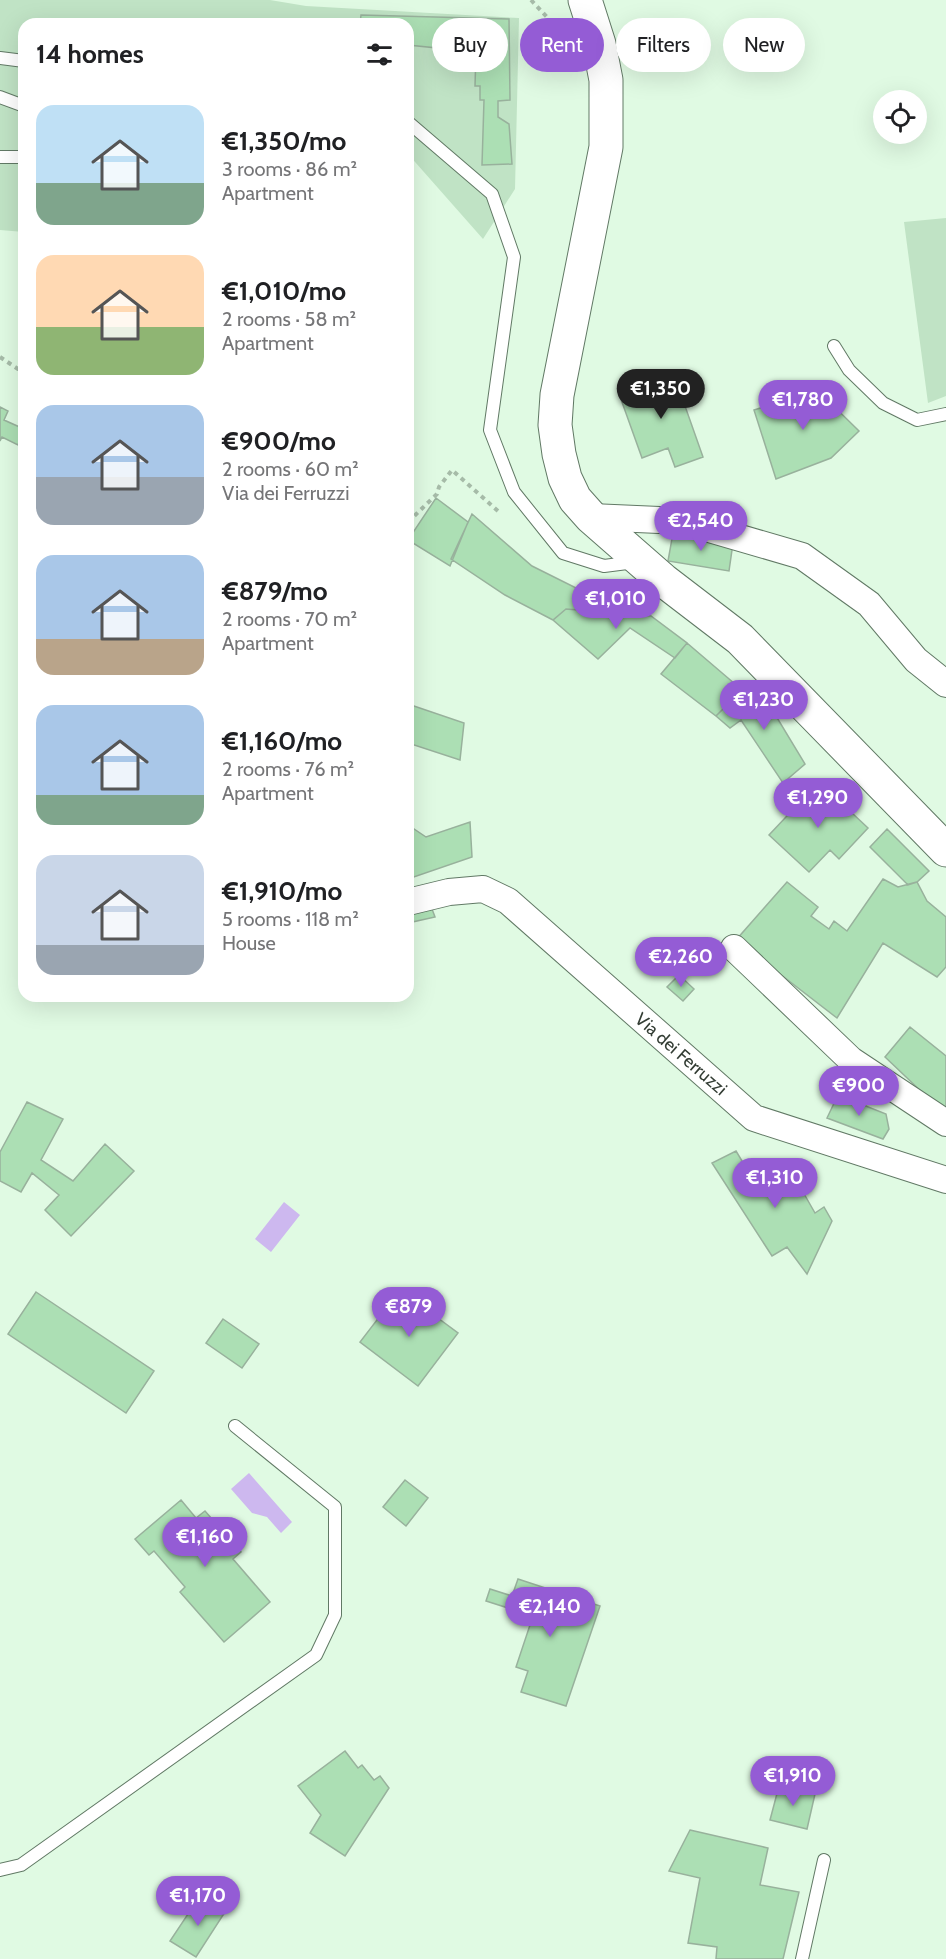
<!DOCTYPE html>
<meta charset="utf-8">
<style>
body{margin:0;font-family:Cabin,sans-serif;background:#f2f2f2;color:#202124;height:100vh;display:flex;flex-direction:column;font-size:22px;white-space:nowrap}
*{box-sizing:border-box;margin:0}
p{font-size:20px;color:#757577}
.icon{flex:none;width:33px;height:33px;fill:none;stroke:currentColor;stroke-width:2;stroke-linecap:round;stroke-linejoin:round}
.map{position:relative;flex:1;overflow:hidden}
.drawer{position:absolute;left:18px;top:18px;width:396px;height:984px;display:flex;flex-direction:column;background:#fff;border-radius:18px;box-shadow:0 6px 24px #0002}
.drawer>*{flex:none}
.guide{position:absolute;left:432px;top:18px;width:423px;height:54px;display:flex;gap:12px}
.tools{position:absolute;left:873px;top:90px;display:grid;gap:12px}
.tools a{display:grid;place-items:center;width:54px;height:54px;border-radius:50%;background:#fff;box-shadow:0 6px 24px #0002;font-size:30px}
.price{position:absolute;translate:-50% -51px;padding:0 14px;border-radius:21px;background:#945cd5;color:#fff;font-size:20px;line-height:39px;filter:drop-shadow(0 2px 3px #0008)}
.price::after{content:'';position:absolute;left:50%;top:36px;width:18px;height:14px;margin-left:-9px;background:inherit;clip-path:polygon(0 0,100% 0,50% 100%)}
.price.current{background:#222;color:#fff}
ul{padding:0;list-style:none}
li{display:flex;align-items:center;gap:18px;height:150px;padding:0 18px}
li span{display:grid;place-items:center;flex:none;width:168px;height:120px;border-radius:18px;color:#555}
li>.icon{margin-inline-start:auto}
span .icon{width:72px;height:72px;fill:#fffc;stroke-width:1}
li b{font-size:26px}
h2{display:flex;justify-content:space-between;align-items:center;height:72px;padding:0 18px;font-size:26px}
.chip{padding:0 21px;border-radius:27px;background:#fff;box-shadow:0 6px 24px #0002;font-size:21px;line-height:54px}
.chip.current{background:#945cd5;color:#fff}
.map>svg:first-child{display:block}
.green{fill:#c0e3c5}
.water{fill:#cdb8ef}
.building{fill:#acdfb4;stroke:#98b19c;stroke-width:1.5}
.lines{fill:none;stroke-linecap:round;stroke-linejoin:round}
.service-casing{stroke:#617965;stroke-width:14}
.minor-casing{stroke:#617965;stroke-width:28}
.secondary-casing{stroke:#617965;stroke-width:35}
.path{stroke:#a6bba8;stroke-width:4;stroke-dasharray:4.5 4.5;stroke-linecap:butt}
.service{stroke:#fff;stroke-width:12}
.minor{stroke:#fff;stroke-width:26}
.secondary{stroke:#fff;stroke-width:33}
.labels{text-anchor:middle;stroke-width:5;stroke-linejoin:round;paint-order:stroke}
.street-label{font-size:18px;fill:#343e35;stroke:#fff}
</style>
<div class="map">
<svg width="946" height="1959" viewBox="0 0 946 1959">
<rect width="100%" height="100%" fill="#e0fae3"/>
<path class="green" d="M 0,0 L 270,0 L 306,6 L 519,18 L 515,189 L 483,239 L 408,154 L 408,24 L 24,24 L 24,232 L 0,230 Z
M 946,218 L 946,396 L 928,403 L 904,222 Z"/>
<path class="water" d="M 284,1202 L 300,1215 L 271,1252 L 255,1239 Z
M 249,1473 L 292,1522 L 281,1533 L 267,1517 L 252,1513 L 231,1489 Z"/>
<path class="building" d="M 361,15 L 509,19 L 510,100 L 498,101 L 498,117 L 509,124 L 512,164 L 482,165 L 484,100 L 480,100 L 480,86 L 475,86 L 476,52 L 408,45 L 408,24 L 360,24 Z
M 673,372 L 703,457 L 675,467 L 668,448 L 642,458 L 618,391 Z
M 809,382 L 859,431 L 831,458 L 776,479 L 754,410 L 786,400 Z
M 0,407 L 8,411 L 4,420 L 24,429 L 18,445 L 2,437 L 0,441 Z
M 436,498 L 468,522 L 450,566 L 408,540 Z
M 472,514 L 532,566 L 576,588 L 629,595 L 629,614 L 566,609 L 553,620 L 505,595 L 451,559 Z
M 673,533 L 733,543 L 729,571 L 668,561 Z
M 566,609 L 651,616 L 687,643 L 675,658 L 630,628 L 598,659 L 553,620 Z
M 687,643 L 742,690 L 716,716 L 661,674 Z
M 748,684 L 776,716 L 805,764 L 783,783 L 741,720 L 730,728 L 716,716 Z
M 408,704 L 464,723 L 460,760 L 408,743 Z
M 819,782 L 868,828 L 839,859 L 830,850 L 809,872 L 769,835 Z
M 470,822 L 472,857 L 408,879 L 408,825 L 426,837 Z
M 887,829 L 929,871 L 917,882 L 908,885 L 870,847 Z
M 883,879 L 898,887 L 917,882 L 927,901 L 946,917 L 946,967 L 937,977 L 883,943 L 837,1018 L 736,940 L 787,882 L 818,907 L 811,916 L 829,929 L 834,921 L 847,931 Z
M 429,901 L 435,917 L 408,923 L 408,905 Z
M 679,975 L 694,989 L 683,1001 L 667,987 Z
M 910,1027 L 946,1056 L 946,1115 L 885,1057 Z
M 838,1095 L 886,1114 L 889,1129 L 883,1139 L 827,1118 Z
M 27,1102 L 63,1119 L 41,1160 L 73,1181 L 105,1144 L 134,1171 L 71,1236 L 45,1210 L 59,1195 L 32,1173 L 21,1192 L 0,1181 L 0,1152 Z
M 736,1151 L 745,1166 L 758,1159 L 769,1174 L 777,1169 L 789,1192 L 799,1185 L 815,1213 L 824,1207 L 832,1221 L 807,1274 L 787,1247 L 772,1256 L 712,1163 Z
M 400,1290 L 458,1333 L 418,1386 L 360,1342 Z
M 36,1292 L 154,1371 L 126,1413 L 8,1334 Z
M 223,1319 L 259,1344 L 242,1368 L 206,1343 Z
M 405,1480 L 428,1498 L 406,1526 L 383,1507 Z
M 181,1500 L 196,1518 L 205,1511 L 241,1552 L 233,1559 L 270,1602 L 224,1642 L 180,1592 L 185,1587 L 154,1551 L 149,1555 L 135,1539 Z
M 518,1579 L 600,1606 L 566,1706 L 521,1692 L 528,1671 L 516,1667 L 533,1616 L 486,1601 L 490,1589 L 512,1596 Z
M 345,1751 L 358,1768 L 362,1765 L 374,1780 L 380,1776 L 389,1788 L 345,1856 L 310,1833 L 321,1815 L 298,1786 Z
M 779,1786 L 815,1794 L 807,1829 L 770,1820 Z
M 690,1830 L 768,1848 L 760,1885 L 799,1892 L 783,1959 L 716,1959 L 717,1947 L 688,1943 L 700,1878 L 669,1871 Z
M 200,1896 L 225,1912 L 196,1957 L 170,1941 Z"/>
<g class="lines">
<defs>
<path id="service" d="M 0,58 L 24,61
M 0,97 L 24,106
M 408,122 L 492,194 L 514,257 L 490,430 L 514,492 L 563,553 L 604,566 L 635,562
M 0,157 L 24,157
M 834,346 L 849,370 L 883,403 L 917,420 L 946,414
M 0,1870 L 21,1865 L 316,1655 L 335,1615 L 335,1507 L 235,1426
M 802,1959 L 824,1860"/>
<path id="minor" d="M 591,517 L 682,521 L 802,556 L 869,604 L 916,660 L 946,684
M 408,902 L 449,892 L 483,889 L 508,901 L 754,1118 L 946,1180
M 734,948 L 851,1060 L 946,1123"/>
<path id="secondary" d="M 585,0 L 599,44 L 606,80 L 606,147 L 557,395 L 555,425 L 559,454 L 565,478 L 575,499 L 591,517 L 663,580 L 740,639 L 946,850"/>
</defs>
<use href="#service" class="service-casing"/>
<use href="#minor" class="minor-casing"/>
<use href="#secondary" class="secondary-casing"/>
<path class="path" d="M 531,0 L 559,30
M 0,357 L 18,369 L 24,369
M 408,522 L 437,494 L 439,487 L 452,470 L 498,511"/>
<use href="#service" class="service"/>
<use href="#minor" class="minor"/>
<use href="#secondary" class="secondary"/>
</g>
<g class="labels">
<g class="street-label">
<text transform="translate(681 1054) rotate(41)" y="6">Via dei Ferruzzi</text>
</g>
</g>
</svg>
<div class="tools">
<a><svg class="icon" aria-label="locate" viewBox="0 0 24 24"><circle cx="12" cy="12" r="6"/><path d="M12 2v4M12 18v4M2 12h4M18 12h4"/></svg></a>
</div>
<b class="price current" style="left:661px;top:420px">€1,350</b>
<b class="price" style="left:803px;top:431px">€1,780</b>
<b class="price" style="left:701px;top:552px">€2,540</b>
<b class="price" style="left:616px;top:630px">€1,010</b>
<b class="price" style="left:764px;top:731px">€1,230</b>
<b class="price" style="left:818px;top:829px">€1,290</b>
<b class="price" style="left:681px;top:988px">€2,260</b>
<b class="price" style="left:859px;top:1117px">€900</b>
<b class="price" style="left:775px;top:1209px">€1,310</b>
<b class="price" style="left:409px;top:1338px">€879</b>
<b class="price" style="left:205px;top:1568px">€1,160</b>
<b class="price" style="left:550px;top:1638px">€2,140</b>
<b class="price" style="left:793px;top:1807px">€1,910</b>
<b class="price" style="left:198px;top:1927px">€1,170</b>
<div class="guide">
<a class="chip">Buy</a>
<a class="chip current">Rent</a>
<a class="chip">Filters</a>
<a class="chip">New</a>
</div>
<section class="drawer">
<h2>14 homes<svg class="icon" aria-label="filters" viewBox="0 0 24 24"><path d="M4 7h16M4 17h16"/><circle cx="9" cy="7" r="2"/><circle cx="15" cy="17" r="2"/></svg></h2>
<ul>
<li><span style="background:linear-gradient(#bfe0f5 65%,#7fa58c 0)"><svg class="icon" aria-label="home" viewBox="0 0 24 24"><path d="M3 11l9-7 9 7M6 9v11h12V9"/></svg></span><div><b>€1,350/mo</b><p>3 rooms · 86 m²</p><p>Apartment</p></div></li>
<li><span style="background:linear-gradient(#ffd9b3 60%,#8fb573 0)"><svg class="icon" aria-label="home" viewBox="0 0 24 24"><path d="M3 11l9-7 9 7M6 9v11h12V9"/></svg></span><div><b>€1,010/mo</b><p>2 rooms · 58 m²</p><p>Apartment</p></div></li>
<li><span style="background:linear-gradient(#a9c7e8 60%,#9aa5b1 0)"><svg class="icon" aria-label="home" viewBox="0 0 24 24"><path d="M3 11l9-7 9 7M6 9v11h12V9"/></svg></span><div><b>€900/mo</b><p>2 rooms · 60 m²</p><p>Via dei Ferruzzi</p></div></li>
<li><span style="background:linear-gradient(#a9c7e8 70%,#b9a48a 0)"><svg class="icon" aria-label="home" viewBox="0 0 24 24"><path d="M3 11l9-7 9 7M6 9v11h12V9"/></svg></span><div><b>€879/mo</b><p>2 rooms · 70 m²</p><p>Apartment</p></div></li>
<li><span style="background:linear-gradient(#a9c7e8 75%,#7fa58c 0)"><svg class="icon" aria-label="home" viewBox="0 0 24 24"><path d="M3 11l9-7 9 7M6 9v11h12V9"/></svg></span><div><b>€1,160/mo</b><p>2 rooms · 76 m²</p><p>Apartment</p></div></li>
<li><span style="background:linear-gradient(#c9d6e8 75%,#9aa5b1 0)"><svg class="icon" aria-label="home" viewBox="0 0 24 24"><path d="M3 11l9-7 9 7M6 9v11h12V9"/></svg></span><div><b>€1,910/mo</b><p>5 rooms · 118 m²</p><p>House</p></div></li>
</ul>
</section>
</div>
